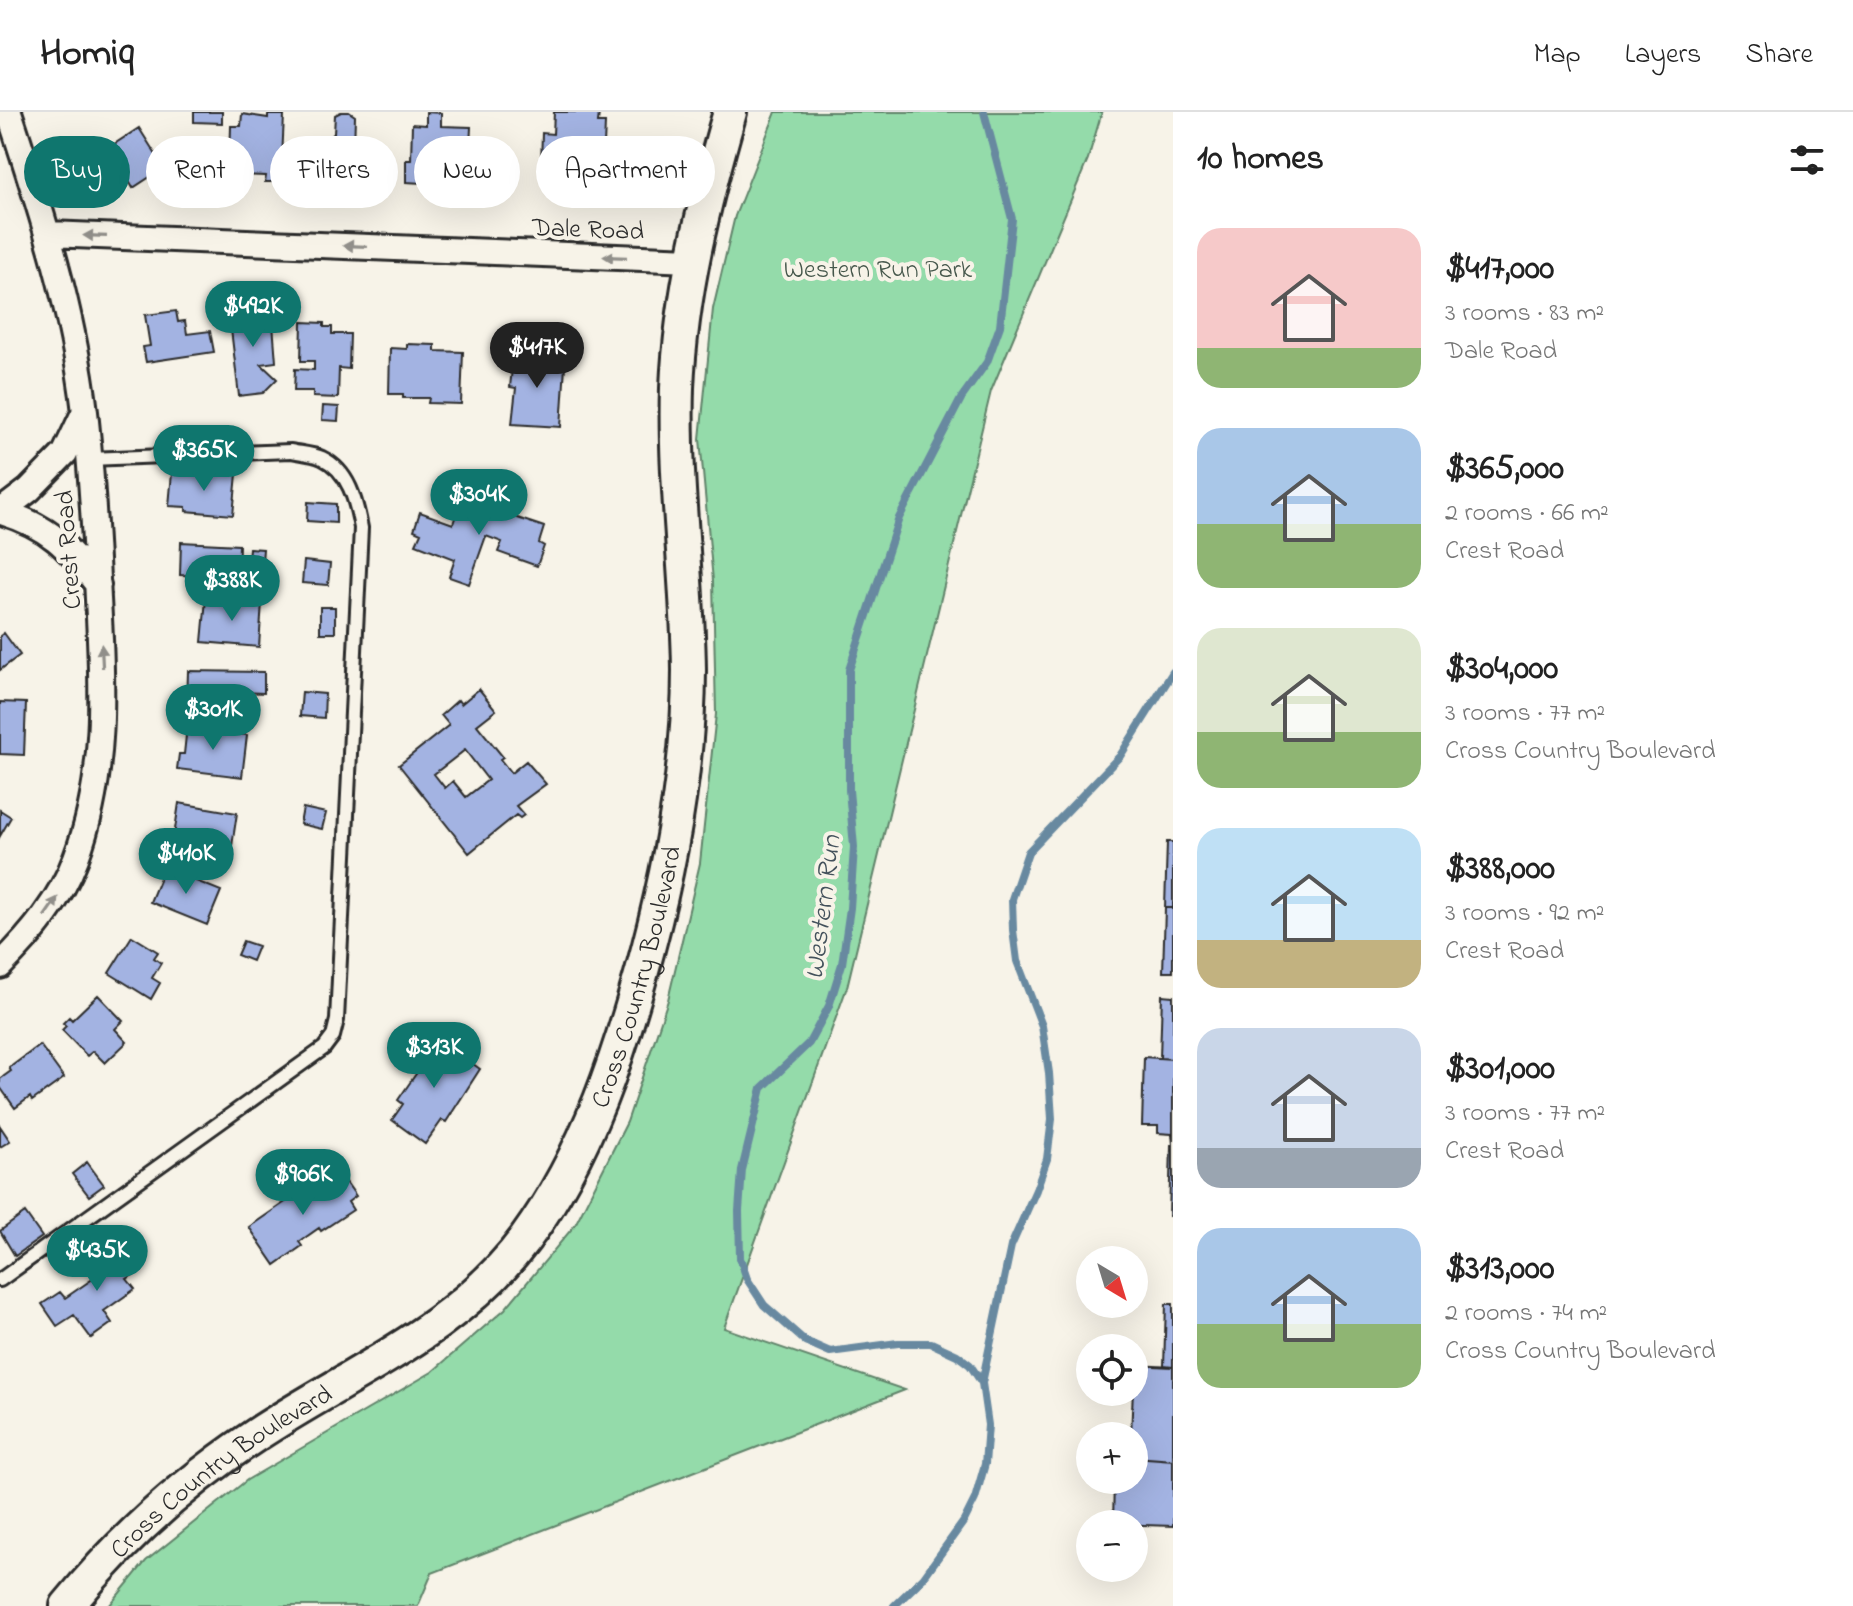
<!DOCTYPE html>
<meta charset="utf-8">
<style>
body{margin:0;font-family:"Indie Flower",sans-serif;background:#f2f2f2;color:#222;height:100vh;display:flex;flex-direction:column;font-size:30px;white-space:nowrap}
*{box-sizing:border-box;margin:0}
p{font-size:26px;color:#767676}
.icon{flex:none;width:44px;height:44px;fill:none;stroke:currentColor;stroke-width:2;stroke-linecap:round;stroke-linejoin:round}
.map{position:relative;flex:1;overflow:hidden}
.sheet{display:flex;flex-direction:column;background:#fff;width:680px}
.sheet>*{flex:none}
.banner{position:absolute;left:24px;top:24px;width:760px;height:72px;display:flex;gap:16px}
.needle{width:52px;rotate:142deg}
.buttons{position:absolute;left:1076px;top:1134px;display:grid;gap:16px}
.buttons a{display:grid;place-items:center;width:72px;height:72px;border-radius:50%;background:#fff;box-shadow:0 8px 32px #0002;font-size:40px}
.price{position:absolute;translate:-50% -68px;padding:0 18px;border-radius:28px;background:#0f766e;color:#fff;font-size:26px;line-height:52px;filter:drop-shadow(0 2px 4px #0008)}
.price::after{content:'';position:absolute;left:50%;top:48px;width:24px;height:18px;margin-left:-12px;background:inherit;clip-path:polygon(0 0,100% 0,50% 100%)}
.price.active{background:#222;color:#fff}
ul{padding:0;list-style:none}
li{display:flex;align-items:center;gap:24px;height:200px;padding:0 24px}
li span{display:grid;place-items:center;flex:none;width:224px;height:160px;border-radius:24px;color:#555}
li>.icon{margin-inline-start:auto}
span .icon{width:96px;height:96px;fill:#fffc;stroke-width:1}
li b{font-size:34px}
h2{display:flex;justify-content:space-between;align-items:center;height:96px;padding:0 24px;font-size:34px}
.tag{padding:0 28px;border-radius:36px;background:#fff;box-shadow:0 8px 32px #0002;font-size:28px;line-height:72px}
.tag.active{background:#0f766e;color:#fff}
header{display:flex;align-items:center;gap:48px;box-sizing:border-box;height:112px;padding:0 40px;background:#fff;border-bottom:2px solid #e0e0e0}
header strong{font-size:38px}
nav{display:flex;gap:44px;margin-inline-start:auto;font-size:28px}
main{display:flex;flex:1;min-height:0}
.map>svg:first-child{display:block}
.green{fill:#94dbaa;stroke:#60836a;stroke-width:2}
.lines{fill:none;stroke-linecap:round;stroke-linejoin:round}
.stream{stroke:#6889a0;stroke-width:8}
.building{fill:#a3b3e2;stroke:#2b2b2b;stroke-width:2;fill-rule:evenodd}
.lane-casing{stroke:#2b2b2b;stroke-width:18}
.street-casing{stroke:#2b2b2b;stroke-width:30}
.secondary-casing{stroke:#2b2b2b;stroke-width:38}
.lane{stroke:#f7f3e8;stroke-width:12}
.street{stroke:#f7f3e8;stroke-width:24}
.secondary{stroke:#f7f3e8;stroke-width:32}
.oneway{fill:#918f8a}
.labels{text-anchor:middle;stroke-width:8;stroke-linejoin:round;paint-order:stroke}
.street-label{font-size:26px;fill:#2b2b2b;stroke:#f7f3e8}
.park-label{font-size:26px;fill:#45574b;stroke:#f7f3e8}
.water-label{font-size:28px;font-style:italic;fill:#44525c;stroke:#f7f3e8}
</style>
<header>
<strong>Homiq</strong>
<nav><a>Map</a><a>Layers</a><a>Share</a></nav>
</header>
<main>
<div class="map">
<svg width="1173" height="1494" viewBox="0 0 1173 1494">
<rect width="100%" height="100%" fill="#f7f3e8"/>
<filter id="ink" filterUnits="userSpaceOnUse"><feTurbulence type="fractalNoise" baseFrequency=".0125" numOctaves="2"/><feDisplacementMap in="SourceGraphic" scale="16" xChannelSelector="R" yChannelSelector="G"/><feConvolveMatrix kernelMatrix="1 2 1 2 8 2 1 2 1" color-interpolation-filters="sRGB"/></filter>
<g filter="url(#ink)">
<path class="green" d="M 776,0 L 1102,0 L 1088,47 L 991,279 L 847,875 L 724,1216 L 905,1278 L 432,1461 L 418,1494 L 109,1494 L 146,1449 L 247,1368 L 432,1260 L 505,1197 L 575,1113 L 627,1010 L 668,888 L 700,751 L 716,602 L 713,469 L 700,327 L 713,197 L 735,104 Z"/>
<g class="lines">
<path class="stream" d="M 982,1271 L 1011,1134 L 1036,1078 L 1047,1047 L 1052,1007 L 1049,961 L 1042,914 L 1017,849 L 1013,818 L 1012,787 L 1028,740 L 1120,644 L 1173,560
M 894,1494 L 923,1466 L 964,1409 L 975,1387 L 985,1352 L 988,1313 L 982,1271 L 970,1253 L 957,1243 L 931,1231 L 898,1231 L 830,1240 L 805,1229 L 764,1193 L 747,1167 L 740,1146 L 739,1099 L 742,1058 L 762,976 L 809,931 L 829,894 L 842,852 L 850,796 L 854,735 L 849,678 L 849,558 L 899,406 L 962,285 L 987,250 L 1000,214 L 1012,107 L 984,0"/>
</g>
<path class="building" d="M 194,0 L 222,0 L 222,11 L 194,10 Z
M 341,0 L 349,0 L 355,4 L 353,70 L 312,69 L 313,30 L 327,30 L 334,21 L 335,3 Z
M 426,0 L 441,1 L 441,14 L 471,15 L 469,55 L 439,54 L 439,72 L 406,70 L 406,48 L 411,48 L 412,12 L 426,13 Z
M 554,0 L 599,0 L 598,11 L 605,11 L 604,33 L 597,33 L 596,56 L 552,56 L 552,52 L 541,52 L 542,21 L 553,22 Z
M 242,2 L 268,6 L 268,3 L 284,3 L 281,70 L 265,70 L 266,64 L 239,63 L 240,49 L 230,49 L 231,14 L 241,14 Z
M 139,16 L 158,46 L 156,48 L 162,57 L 133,76 L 127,66 L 121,69 L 102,40 Z
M 254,193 L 255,200 L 272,199 L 276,250 L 261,252 L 277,267 L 263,281 L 239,284 L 230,209 L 233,209 L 232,196 Z
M 176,199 L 178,210 L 185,209 L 187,222 L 210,219 L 214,240 L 146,250 L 143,235 L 150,234 L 145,203 Z
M 302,210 L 324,211 L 324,215 L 332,215 L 332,222 L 350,222 L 349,257 L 339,256 L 338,286 L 313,285 L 313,279 L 294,279 L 295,257 L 314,258 L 314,249 L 301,249 Z
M 407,232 L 435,233 L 435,239 L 463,240 L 461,292 L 428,291 L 429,286 L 403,286 L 403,282 L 389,282 L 390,236 L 407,237 Z
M 514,239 L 550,243 L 549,252 L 565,254 L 561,315 L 512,312 L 516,276 L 510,275 Z
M 323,294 L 339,295 L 338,309 L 322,308 Z
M 214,360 L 237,362 L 233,403 L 186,399 L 186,395 L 169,394 L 172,361 L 213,364 Z
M 461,387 L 544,415 L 539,431 L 544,434 L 537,454 L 498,440 L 502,430 L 486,424 L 469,472 L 449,465 L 455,447 L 416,432 L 421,421 L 414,418 L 420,400 L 453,412 Z
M 308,390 L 336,392 L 336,411 L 307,409 Z
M 181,430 L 239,433 L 238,466 L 180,463 Z
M 249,436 L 263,437 L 261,461 L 247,460 Z
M 304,449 L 330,452 L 328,473 L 302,471 Z
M 206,487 L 262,490 L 259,535 L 202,530 Z
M 320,495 L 335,495 L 335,521 L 320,521 Z
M 4,521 L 20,543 L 0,558 L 0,524 Z
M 188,559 L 264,560 L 264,581 L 236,580 L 235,598 L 201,598 L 201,593 L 187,592 Z
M 479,577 L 496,598 L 477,613 L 503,645 L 500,647 L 511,661 L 526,649 L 546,672 L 516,694 L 524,703 L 520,706 L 516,703 L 469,741 L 399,653 L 449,613 L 441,603 L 458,588 L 461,592 ZM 465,638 L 488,668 L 466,685 L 453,669 L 445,676 L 434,662 Z
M 302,580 L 325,582 L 324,606 L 300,604 Z
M 0,590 L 26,591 L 24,643 L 0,642 Z
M 187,614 L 247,623 L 242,665 L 177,657 L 179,642 L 184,642 Z
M 179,691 L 237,701 L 232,734 L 174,724 Z
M 303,696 L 326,701 L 322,717 L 300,712 Z
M 0,698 L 11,705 L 0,724 Z
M 1167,730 L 1173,730 L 1173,796 L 1165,796 Z
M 164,756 L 221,779 L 207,813 L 150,790 Z
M 1165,796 L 1173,796 L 1173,860 L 1163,860 Z
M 132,824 L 158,840 L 154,846 L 161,851 L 152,866 L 160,871 L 151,887 L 109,861 Z
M 243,829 L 258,834 L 252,849 L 237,843 Z
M 98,883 L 123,909 L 115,917 L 127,930 L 105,951 L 93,939 L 87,944 L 62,918 L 66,914 L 63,911 L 69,905 L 72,908 Z
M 1162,883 L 1173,884 L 1173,947 L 1160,946 Z
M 434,924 L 480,957 L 446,1010 L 442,1008 L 425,1032 L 392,1008 L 403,992 L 398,988 L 420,956 L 414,953 Z
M 40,933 L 64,966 L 32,989 L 30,985 L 15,996 L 0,975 L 0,967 L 11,959 L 9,956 Z
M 1144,945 L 1173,947 L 1173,1033 L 1172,1022 L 1158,1021 L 1158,1014 L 1142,1014 Z
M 0,1014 L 10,1029 L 0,1035 Z
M 1171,1033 L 1173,1033 L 1173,1104 L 1169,1104 Z
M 87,1050 L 104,1073 L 89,1084 L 72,1062 Z
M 326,1062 L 331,1070 L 341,1063 L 356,1084 L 348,1090 L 353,1098 L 321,1119 L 319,1116 L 299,1130 L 302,1134 L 275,1153 L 249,1115 Z
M 25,1101 L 42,1125 L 15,1144 L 0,1119 Z
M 128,1135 L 143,1156 L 127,1167 L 135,1177 L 104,1199 L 112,1211 L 91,1226 L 74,1203 L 57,1214 L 42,1192 L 60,1180 L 65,1186 L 94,1166 L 88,1158 L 111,1141 L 113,1145 Z
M 1166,1192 L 1173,1192 L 1173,1255 L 1164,1254 Z
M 1134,1253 L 1173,1255 L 1173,1348 L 1134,1345 L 1134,1324 L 1131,1324 Z
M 1134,1345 L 1173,1348 L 1173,1414 L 1113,1412 L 1114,1368 L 1134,1368 Z"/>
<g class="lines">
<defs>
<path id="lane" d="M 0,1168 L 324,936 L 333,924 L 337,908 L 361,416 C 356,389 349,359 322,346 C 313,342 300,341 291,339 L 89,347"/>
<path id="street" d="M 49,122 L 692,148
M 0,400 L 29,378 L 65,341 L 84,301
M 2,400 C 50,415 67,434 98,473
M 0,854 C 32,822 60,789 76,746 C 107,664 103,573 98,487 C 95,425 92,362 85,300 C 73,197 41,98 9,0"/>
<g id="secondary">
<path id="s1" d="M 67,1494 C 121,1428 185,1370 256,1323 C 348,1262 457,1219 525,1127 C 588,1041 621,939 648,837 C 672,746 689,652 689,558 C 688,464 674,371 677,276 C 681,182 704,90 730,0"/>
</g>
</defs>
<use href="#lane" class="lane-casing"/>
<use href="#street" class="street-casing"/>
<use href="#secondary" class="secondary-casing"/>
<use href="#lane" class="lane"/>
<use href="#street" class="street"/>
<use href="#secondary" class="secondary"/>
</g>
<defs><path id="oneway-solid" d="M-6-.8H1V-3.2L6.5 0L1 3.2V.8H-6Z" transform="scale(2)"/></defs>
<g class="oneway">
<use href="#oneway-solid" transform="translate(95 124) rotate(-178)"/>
<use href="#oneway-solid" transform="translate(355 134) rotate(-178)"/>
<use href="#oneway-solid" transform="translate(615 145) rotate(-178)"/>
<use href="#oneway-solid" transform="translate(102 544) rotate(-93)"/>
<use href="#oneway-solid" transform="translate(51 795) rotate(-55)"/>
</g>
</g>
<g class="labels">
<g class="street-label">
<text transform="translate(588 116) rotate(2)" y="9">Dale Road</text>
<text transform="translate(67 438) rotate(-94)" y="9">Crest Road</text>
<text dy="9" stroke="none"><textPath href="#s1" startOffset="878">Cross Country Boulevard</textPath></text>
<text dy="9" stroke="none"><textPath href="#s1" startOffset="206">Cross Country Boulevard</textPath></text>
</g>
<g class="park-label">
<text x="878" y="165">Western Run Park</text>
</g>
<g class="water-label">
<text transform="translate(821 795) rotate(-83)" y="10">Western Run</text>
</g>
</g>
</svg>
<div class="buttons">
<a><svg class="needle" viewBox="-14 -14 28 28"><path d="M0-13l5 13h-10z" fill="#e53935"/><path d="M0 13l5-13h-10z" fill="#767676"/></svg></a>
<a><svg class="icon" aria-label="locate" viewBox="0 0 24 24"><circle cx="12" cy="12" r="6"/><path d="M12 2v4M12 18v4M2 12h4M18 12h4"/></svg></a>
<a>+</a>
<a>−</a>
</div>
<b class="price" style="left:253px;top:237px">$492K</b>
<b class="price active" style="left:537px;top:278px">$417K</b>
<b class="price" style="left:204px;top:381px">$365K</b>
<b class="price" style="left:479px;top:425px">$304K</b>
<b class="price" style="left:232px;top:511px">$388K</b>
<b class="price" style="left:213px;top:640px">$301K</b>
<b class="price" style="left:186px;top:784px">$410K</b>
<b class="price" style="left:434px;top:978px">$313K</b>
<b class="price" style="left:303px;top:1105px">$906K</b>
<b class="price" style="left:97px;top:1181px">$435K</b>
<div class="banner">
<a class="tag active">Buy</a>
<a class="tag">Rent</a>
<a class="tag">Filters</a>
<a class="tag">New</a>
<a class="tag">Apartment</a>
</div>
</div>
<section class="sheet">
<h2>10 homes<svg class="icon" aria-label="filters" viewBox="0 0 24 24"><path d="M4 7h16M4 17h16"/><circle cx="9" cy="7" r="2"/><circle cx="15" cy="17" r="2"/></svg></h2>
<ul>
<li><span style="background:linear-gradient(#f6c9c9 75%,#8fb573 0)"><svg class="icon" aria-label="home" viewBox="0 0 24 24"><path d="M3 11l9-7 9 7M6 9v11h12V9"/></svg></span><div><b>$417,000</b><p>3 rooms · 83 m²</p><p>Dale Road</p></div></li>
<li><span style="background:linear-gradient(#a9c7e8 60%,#8fb573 0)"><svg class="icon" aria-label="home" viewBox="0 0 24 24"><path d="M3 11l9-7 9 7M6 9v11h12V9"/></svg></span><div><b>$365,000</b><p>2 rooms · 66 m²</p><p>Crest Road</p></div></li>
<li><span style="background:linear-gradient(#dfe7d0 65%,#8fb573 0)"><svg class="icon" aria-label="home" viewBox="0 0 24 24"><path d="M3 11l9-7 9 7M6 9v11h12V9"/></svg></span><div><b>$304,000</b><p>3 rooms · 77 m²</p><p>Cross Country Boulevard</p></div></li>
<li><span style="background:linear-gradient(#bfe0f5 70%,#c2b280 0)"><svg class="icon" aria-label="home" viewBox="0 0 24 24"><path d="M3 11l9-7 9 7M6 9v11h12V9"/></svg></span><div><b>$388,000</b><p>3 rooms · 92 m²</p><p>Crest Road</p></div></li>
<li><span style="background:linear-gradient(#c9d6e8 75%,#9aa5b1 0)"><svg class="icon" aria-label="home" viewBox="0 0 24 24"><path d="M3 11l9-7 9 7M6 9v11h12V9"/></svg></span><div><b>$301,000</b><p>3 rooms · 77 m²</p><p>Crest Road</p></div></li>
<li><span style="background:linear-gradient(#a9c7e8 60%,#8fb573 0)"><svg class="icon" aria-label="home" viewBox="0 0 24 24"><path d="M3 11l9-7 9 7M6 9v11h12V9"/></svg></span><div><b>$313,000</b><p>2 rooms · 74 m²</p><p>Cross Country Boulevard</p></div></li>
</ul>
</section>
</main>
